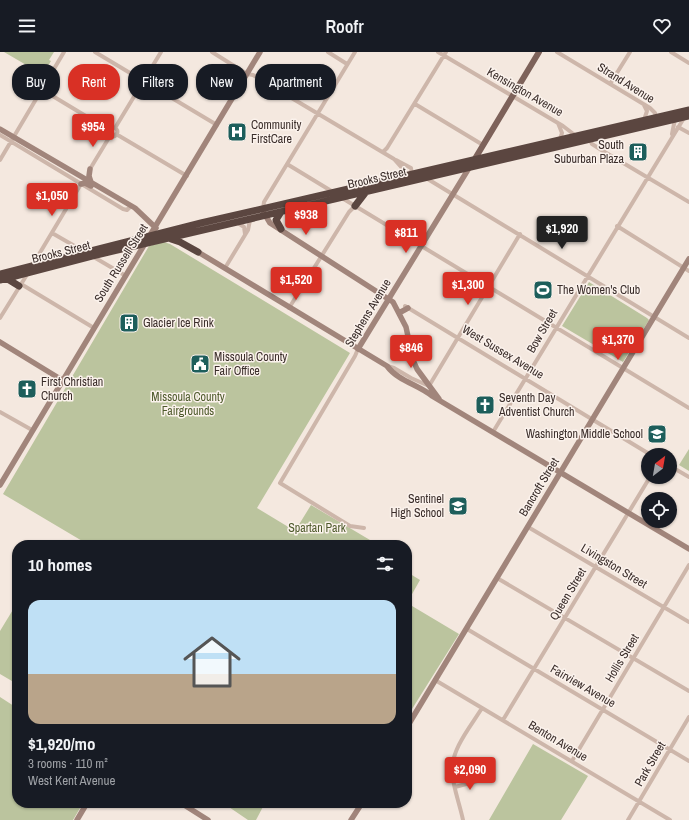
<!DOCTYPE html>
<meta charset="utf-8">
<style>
body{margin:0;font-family:"Archivo Narrow",sans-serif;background:#242831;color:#f1f3f6;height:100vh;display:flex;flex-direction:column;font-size:15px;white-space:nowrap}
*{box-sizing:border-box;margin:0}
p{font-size:13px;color:#9ea1a6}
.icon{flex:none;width:22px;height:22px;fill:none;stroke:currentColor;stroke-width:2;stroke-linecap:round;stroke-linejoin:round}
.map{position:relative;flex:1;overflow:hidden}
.sheet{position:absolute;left:12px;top:488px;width:400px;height:268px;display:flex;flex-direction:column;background:#171b24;border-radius:16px;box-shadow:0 1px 3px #0004}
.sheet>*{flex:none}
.guide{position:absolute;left:12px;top:12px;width:400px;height:36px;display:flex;gap:8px}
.needle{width:26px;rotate:31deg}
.controls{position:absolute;left:641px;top:396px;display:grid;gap:8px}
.controls a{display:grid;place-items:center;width:36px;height:36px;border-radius:50%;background:#171b24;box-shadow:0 1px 3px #0004;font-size:20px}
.price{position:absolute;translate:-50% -34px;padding:0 9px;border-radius:4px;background:#d93025;color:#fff;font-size:13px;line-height:26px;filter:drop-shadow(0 1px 2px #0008)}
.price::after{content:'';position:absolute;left:50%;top:24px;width:12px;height:9px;margin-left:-6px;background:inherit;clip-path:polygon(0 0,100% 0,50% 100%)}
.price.on{background:#222;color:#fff}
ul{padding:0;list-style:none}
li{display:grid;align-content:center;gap:8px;height:212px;padding:0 16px}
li+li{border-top:1px solid #363941}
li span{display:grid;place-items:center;height:124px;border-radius:12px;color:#555}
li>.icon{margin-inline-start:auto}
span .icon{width:72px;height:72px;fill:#fffc;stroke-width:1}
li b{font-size:17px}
h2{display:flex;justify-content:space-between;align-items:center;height:48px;padding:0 16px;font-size:17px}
.chip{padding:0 14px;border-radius:16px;background:#171b24;box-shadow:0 1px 3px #0004;font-size:14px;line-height:36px}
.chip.on{background:#d93025;color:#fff}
header{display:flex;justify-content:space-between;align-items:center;height:52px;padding:0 16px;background:#171b24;font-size:18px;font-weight:600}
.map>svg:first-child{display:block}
.green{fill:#bbc49e}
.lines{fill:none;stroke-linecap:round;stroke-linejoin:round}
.street{stroke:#cdb6aa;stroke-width:4}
.secondary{stroke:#a1857b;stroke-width:5.5}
.primary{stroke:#7d625a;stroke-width:6}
.highway{stroke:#5b4640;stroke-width:7}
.labels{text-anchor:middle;stroke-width:3;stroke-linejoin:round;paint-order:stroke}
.street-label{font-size:12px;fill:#3a2d2a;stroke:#fbf2ec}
.poi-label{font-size:12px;fill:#3a2d2a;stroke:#fbf2ec;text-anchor:start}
.park-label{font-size:12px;fill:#4e5a2c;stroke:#fbf2ec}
</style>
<header><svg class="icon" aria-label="menu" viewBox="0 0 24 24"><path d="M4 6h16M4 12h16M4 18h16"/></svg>Roofr<svg class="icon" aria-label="heart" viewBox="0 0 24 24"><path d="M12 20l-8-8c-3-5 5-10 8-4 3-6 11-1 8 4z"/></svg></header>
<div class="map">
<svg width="689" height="768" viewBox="0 0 689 768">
<rect width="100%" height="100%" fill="#f4e8df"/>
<path class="green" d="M 4,0 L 54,0 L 49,8 L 51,9 L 34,37 L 19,29 L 28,14 Z
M 164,190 L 170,192 L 350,301 L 257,456 L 295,479 L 311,453 L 370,488 L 367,493 L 89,493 L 3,442 L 149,194 Z
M 589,230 L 647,266 L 649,268 L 623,310 L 562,274 Z
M 689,397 L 689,419 L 679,413 Z
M 407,520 L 420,528 L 407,551 L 459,582 L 407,665 Z
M 17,551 L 17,632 L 0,622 L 0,579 Z
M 0,645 L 17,656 L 17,751 L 83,751 L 73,768 L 0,768 Z
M 533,692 L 588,724 L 561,768 L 489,768 Z
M 223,751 L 265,751 L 256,768 L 248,768 Z"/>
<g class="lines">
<path class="street" d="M 95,0 L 217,73
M 212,0 L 247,22 L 253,23 L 394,107 L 402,116 L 399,125
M 328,0 L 347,12
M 438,0 L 563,74 L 576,84
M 557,0 L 650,56 L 655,61 L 656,67
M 671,0 L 689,11
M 610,32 L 630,0
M 41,37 L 109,78
M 415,52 L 483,93
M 644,53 L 647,59 L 644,68
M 558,71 L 562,81 L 560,87
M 678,75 L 689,81
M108.5 80a4.5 4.5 0 1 1 9 0a4.5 4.5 0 1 1-9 0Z
M 115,76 L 161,0
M 116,82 L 187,124
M 672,82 L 675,67
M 0,83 L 123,157 L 127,158 L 131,154
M 589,86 L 592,92 L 603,99 L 689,150
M 603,99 L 600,93 L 603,85
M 383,100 L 387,96 L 446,0
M 0,108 L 64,0
M 396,108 L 411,116 L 412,123
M 287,112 L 333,140
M 90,117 L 110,84
M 426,126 L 689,286
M 342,146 L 689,356
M 263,157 L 264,150 L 355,0
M 238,171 L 244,175 L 245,182
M 617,174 L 689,219
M 52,181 L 85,200
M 92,204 L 126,224
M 32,214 L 81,132
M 225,216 L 248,178 L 250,168
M 21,232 L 94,276
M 405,254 L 651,403
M 289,256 L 349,160 L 355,154
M 0,266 L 28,221
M 358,297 L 355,304 L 280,431 L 350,474 L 364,476
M 387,314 L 394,316 L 411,326 L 429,334 L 520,182
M 0,360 L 32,378
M 493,380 L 684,66
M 670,414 L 689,425
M 528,475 L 689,570
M 497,526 L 689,639
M 467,577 L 689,709
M 435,628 L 670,768
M 503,668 L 650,425
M 572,709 L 689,513
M 455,735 L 481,728
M 463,768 C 460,753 453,735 452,720 C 451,697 471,674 482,656
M 628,768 L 689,665"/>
<path class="secondary" d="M 0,77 L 135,156 L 156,176
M 90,117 L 89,124 L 91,130
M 81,132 L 85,131 L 91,134
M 264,161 L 270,171 L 393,250 L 406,275 L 413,308 L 417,317 L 439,347
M 198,200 L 387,314 C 398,329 419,333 432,344 L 689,497
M 399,261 L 408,256
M 0,290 L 62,328
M 358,297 L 469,116
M 0,433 L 260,0
M 407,675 L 689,207
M 181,751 L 208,768
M 77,768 L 87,751
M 351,768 L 362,751"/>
<path class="primary" d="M 473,110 L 539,0"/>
<path class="highway" d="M 355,154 L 365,141
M 281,160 L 276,168 L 281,177
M 171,187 L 180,190 L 198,200
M 0,222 L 201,171 L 689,58
M 6,226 L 19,234
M 0,228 L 92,204 L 689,64"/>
</g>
<defs>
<symbol id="hospital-square" viewBox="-11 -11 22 22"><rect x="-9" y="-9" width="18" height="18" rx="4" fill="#1d5e5b" stroke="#fbf2ec"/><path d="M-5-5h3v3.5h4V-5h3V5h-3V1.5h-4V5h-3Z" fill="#fff"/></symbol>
<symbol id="building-square" viewBox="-11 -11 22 22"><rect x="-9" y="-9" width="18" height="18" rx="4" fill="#1d5e5b" stroke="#fbf2ec"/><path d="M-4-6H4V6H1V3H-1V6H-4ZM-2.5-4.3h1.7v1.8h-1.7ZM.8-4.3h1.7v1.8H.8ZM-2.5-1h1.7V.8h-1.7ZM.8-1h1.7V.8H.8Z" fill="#fff"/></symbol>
<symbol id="stadium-square" viewBox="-11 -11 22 22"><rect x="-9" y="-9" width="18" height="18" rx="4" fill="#1d5e5b" stroke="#fbf2ec"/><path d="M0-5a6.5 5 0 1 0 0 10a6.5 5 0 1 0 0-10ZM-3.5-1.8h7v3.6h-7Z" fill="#fff"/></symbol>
<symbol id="civic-square" viewBox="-11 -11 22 22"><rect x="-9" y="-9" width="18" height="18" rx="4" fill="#1d5e5b" stroke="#fbf2ec"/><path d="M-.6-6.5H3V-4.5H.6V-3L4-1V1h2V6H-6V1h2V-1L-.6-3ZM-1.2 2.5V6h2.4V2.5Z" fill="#fff"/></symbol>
<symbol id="church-square" viewBox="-11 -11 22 22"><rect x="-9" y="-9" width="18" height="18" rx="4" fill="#1d5e5b" stroke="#fbf2ec"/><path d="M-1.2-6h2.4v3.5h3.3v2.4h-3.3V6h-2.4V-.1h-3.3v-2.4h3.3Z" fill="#fff"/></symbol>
<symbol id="school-square" viewBox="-11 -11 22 22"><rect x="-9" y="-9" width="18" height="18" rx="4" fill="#1d5e5b" stroke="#fbf2ec"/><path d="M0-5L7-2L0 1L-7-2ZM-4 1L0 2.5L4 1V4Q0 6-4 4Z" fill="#fff"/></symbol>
</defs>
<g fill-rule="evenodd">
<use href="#hospital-square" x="226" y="69" width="22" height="22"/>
<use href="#building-square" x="627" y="89" width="22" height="22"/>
<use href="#stadium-square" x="532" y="227" width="22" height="22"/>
<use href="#building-square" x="118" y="260" width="22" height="22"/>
<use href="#civic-square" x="189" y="301" width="22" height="22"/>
<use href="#church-square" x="16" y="326" width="22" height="22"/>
<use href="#church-square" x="474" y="342" width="22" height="22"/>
<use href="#school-square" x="646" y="371" width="22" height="22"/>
<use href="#school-square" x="447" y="443" width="22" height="22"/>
</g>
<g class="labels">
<g class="street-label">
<text transform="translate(626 31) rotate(32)" y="4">Strand Avenue</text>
<text transform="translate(525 40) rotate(30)" y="4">Kensington Avenue</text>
<text transform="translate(377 126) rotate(-13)" y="4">Brooks Street</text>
<text transform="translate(61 200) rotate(-14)" y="4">Brooks Street</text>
<text transform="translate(121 211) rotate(-58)" y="4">South Russell Street</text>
<text transform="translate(368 261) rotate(-59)" y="4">Stephens Avenue</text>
<text transform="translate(542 279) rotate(-60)" y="4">Bow Street</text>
<text transform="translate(503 300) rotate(31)" y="4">West Sussex Avenue</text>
<text transform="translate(539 435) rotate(-59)" y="4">Bancroft Street</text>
<text transform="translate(614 514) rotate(31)" y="4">Livingston Street</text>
<text transform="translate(568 542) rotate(-59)" y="4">Queen Street</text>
<text transform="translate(622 606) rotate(-59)" y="4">Hollis Street</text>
<text transform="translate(583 634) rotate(30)" y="4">Fairview Avenue</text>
<text transform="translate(558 689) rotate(31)" y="4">Benton Avenue</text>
<text transform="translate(650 712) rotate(-60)" y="4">Park Street</text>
</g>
<g class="poi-label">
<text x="251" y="77">Community<tspan x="251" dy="14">FirstCare</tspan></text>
<text x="624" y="97" text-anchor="end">South<tspan x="624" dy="14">Suburban Plaza</tspan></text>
<text x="557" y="242">The Women's Club</text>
<text x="143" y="275">Glacier Ice Rink</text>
<text x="214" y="309">Missoula County<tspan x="214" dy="14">Fair Office</tspan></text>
<text x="41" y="334">First Christian<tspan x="41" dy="14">Church</tspan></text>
<text x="499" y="350">Seventh Day<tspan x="499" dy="14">Adventist Church</tspan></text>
<text x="643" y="386" text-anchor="end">Washington Middle School</text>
<text x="444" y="451" text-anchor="end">Sentinel<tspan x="444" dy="14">High School</tspan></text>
</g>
<g class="park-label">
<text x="188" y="349">Missoula County<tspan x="188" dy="14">Fairgrounds</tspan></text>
<text x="317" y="480">Spartan Park</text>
</g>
</g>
</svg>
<div class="controls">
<a><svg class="needle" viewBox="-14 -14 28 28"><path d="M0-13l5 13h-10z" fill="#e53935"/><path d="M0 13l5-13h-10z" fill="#9ea1a6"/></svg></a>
<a><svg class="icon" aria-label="locate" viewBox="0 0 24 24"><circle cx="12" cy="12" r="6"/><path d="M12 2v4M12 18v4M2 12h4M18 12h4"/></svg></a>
</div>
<b class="price" style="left:93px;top:96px">$954</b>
<b class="price" style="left:52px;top:165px">$1,050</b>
<b class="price" style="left:306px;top:184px">$938</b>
<b class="price on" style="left:562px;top:198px">$1,920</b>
<b class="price" style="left:406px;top:202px">$811</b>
<b class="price" style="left:296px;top:249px">$1,520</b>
<b class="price" style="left:468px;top:254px">$1,300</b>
<b class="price" style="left:618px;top:309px">$1,370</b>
<b class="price" style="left:411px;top:317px">$846</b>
<b class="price" style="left:470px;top:739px">$2,090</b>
<div class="guide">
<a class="chip">Buy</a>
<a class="chip on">Rent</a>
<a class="chip">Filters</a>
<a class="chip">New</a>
<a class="chip">Apartment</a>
</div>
<section class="sheet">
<h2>10 homes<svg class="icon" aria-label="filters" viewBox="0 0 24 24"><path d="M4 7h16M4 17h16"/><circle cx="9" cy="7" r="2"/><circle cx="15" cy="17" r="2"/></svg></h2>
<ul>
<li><span style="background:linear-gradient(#bfe0f5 60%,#b9a48a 0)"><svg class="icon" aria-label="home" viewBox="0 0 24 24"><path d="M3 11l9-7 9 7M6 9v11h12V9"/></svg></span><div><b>$1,920/mo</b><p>3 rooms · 110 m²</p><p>West Kent Avenue</p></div></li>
</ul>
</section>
</div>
